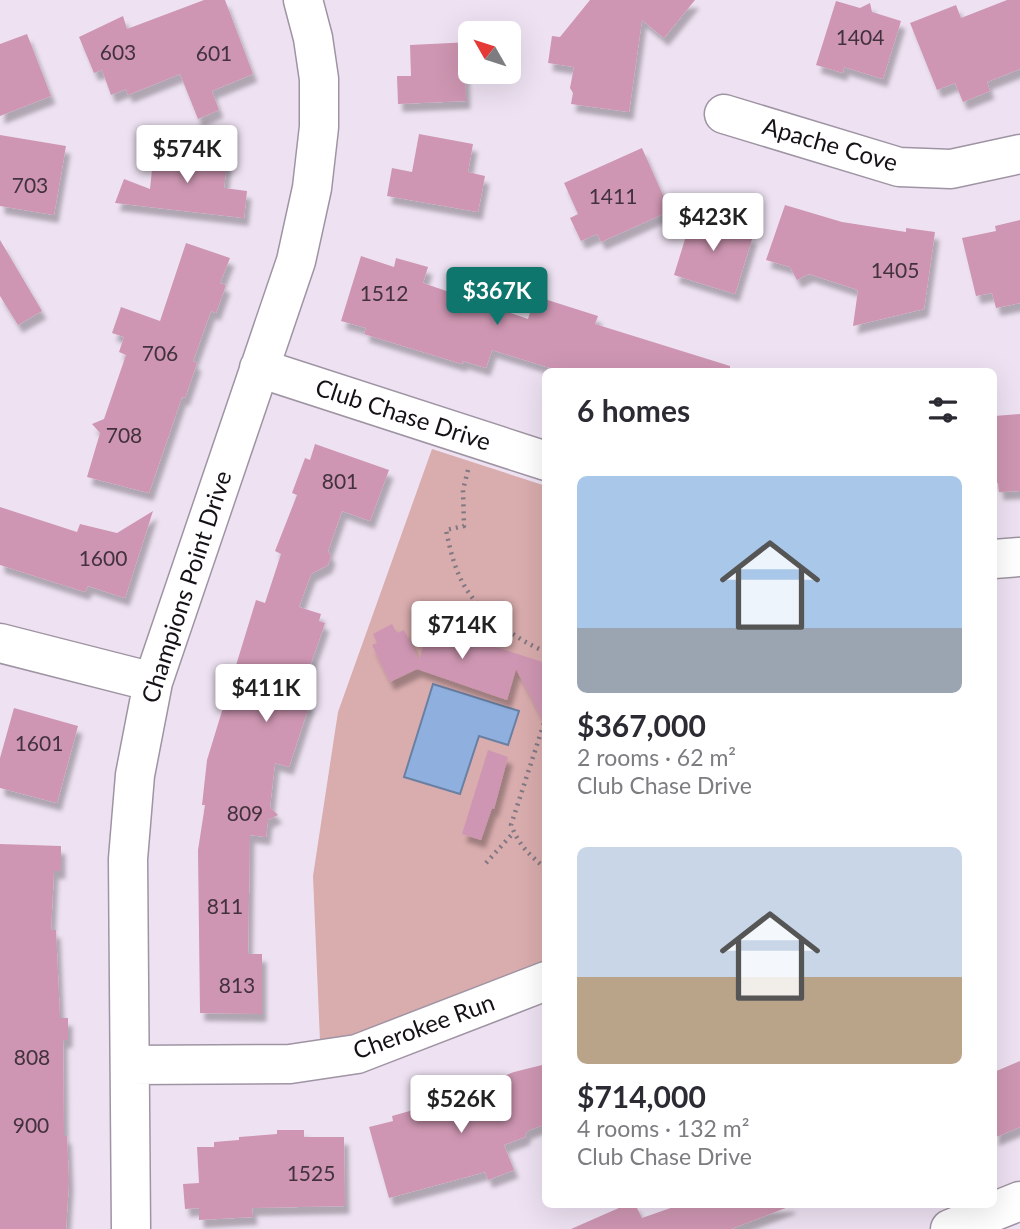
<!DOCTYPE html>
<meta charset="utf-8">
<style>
body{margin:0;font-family:Lato,sans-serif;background:#f7f7f7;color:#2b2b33;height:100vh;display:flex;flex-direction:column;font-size:26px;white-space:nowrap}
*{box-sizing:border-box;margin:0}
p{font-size:23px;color:#7c7c81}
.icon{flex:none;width:38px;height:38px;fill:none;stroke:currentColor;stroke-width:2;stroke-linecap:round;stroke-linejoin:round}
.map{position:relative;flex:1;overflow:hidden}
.drawer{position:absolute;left:542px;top:368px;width:455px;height:840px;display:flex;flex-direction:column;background:#fff;border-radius:10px;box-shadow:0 7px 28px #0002}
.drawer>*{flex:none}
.needle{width:46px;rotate:309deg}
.controls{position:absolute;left:458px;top:21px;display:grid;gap:14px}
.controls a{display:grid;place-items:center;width:63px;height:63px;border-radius:10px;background:#fff;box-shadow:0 7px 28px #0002;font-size:35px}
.price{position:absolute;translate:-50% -60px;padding:0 16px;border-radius:7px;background:#fff;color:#222;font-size:23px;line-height:46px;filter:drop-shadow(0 2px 4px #0008)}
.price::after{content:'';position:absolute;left:50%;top:42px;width:21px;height:16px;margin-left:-10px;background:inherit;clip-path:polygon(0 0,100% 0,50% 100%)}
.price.selected{background:#0f766e;color:#fff}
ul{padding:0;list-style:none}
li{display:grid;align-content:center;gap:14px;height:371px;padding:0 35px}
li span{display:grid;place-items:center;height:217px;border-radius:10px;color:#555}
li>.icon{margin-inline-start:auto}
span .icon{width:126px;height:126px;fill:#fffc;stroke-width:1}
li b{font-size:30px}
h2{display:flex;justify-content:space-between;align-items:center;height:84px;padding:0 35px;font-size:30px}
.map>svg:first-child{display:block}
.green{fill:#d9acad}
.water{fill:#8fb0df;stroke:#6a80a3;stroke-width:2}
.building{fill:#ce96b2;filter:url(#shadow)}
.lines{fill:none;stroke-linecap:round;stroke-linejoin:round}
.minor-casing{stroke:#9f94a3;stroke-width:41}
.path{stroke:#807882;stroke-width:4.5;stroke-dasharray:2 5;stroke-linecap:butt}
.minor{stroke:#fff;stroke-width:38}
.labels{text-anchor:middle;stroke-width:7;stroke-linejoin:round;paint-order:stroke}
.number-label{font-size:21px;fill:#43323e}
.street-label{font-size:24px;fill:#151117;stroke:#fff}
</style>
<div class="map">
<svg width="1020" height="1229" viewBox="0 0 1020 1229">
<defs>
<filter id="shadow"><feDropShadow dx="4.5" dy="8" stdDeviation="2" flood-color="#0004"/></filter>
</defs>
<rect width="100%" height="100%" fill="#eee2f2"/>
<path class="green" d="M 432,449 L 546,486 L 546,963 L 355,1036 L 320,1041 L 313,876 L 338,712 Z"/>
<path class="water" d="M 433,684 L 519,711 L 508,745 L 479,736 L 460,794 L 404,777 Z"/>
<path class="building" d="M 204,0 L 225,0 L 253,74 L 212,91 L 219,110 L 198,119 L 180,74 L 128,95 L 126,89 L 111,95 L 102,70 L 94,73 L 79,37 L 123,16 L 127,29 Z
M 590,0 L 695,0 L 664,38 L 642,20 L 629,112 L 571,104 L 573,93 L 570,88 L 574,67 L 548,63 L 552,36 L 560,37 Z
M 1007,0 L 1020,0 L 1020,69 L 987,82 L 990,91 L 963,102 L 955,83 L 937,90 L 910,23 L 956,5 L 961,18 Z
M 836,1 L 860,8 L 870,3 L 872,12 L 901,21 L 883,79 L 844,67 L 843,73 L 816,65 Z
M 27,34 L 51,96 L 0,116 L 0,44 Z
M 471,42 L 471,71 L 465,70 L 466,101 L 398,104 L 397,76 L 411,76 L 410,45 Z
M 419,134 L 473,144 L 468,172 L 485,176 L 478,212 L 387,196 L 392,168 L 412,172 Z
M 0,135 L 66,146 L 54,215 L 0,206 Z
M 168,148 L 228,155 L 224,188 L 247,191 L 244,218 L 115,203 L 124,179 L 150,189 L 154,150 L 168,151 Z
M 642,148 L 670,211 L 601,242 L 597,234 L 581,241 L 570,218 L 578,214 L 564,183 Z
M 785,205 L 842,222 L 906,232 L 906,228 L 935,232 L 924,309 L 853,326 L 858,290 L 809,274 L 797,280 L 790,267 L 766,260 Z
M 694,210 L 732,221 L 730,229 L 753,236 L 735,294 L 674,275 Z
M 1020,220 L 1020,303 L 996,308 L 992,293 L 976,296 L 962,238 L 996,231 L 995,226 Z
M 0,240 L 42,311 L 18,325 L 0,296 Z
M 186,243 L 230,258 L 220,283 L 226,285 L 216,313 L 211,311 L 193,361 L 197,363 L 185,398 L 182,397 L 149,493 L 87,477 L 100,433 L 92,424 L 104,419 L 126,355 L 119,352 L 124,337 L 112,333 L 121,307 L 160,321 Z
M 361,256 L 394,267 L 396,258 L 428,267 L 423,283 L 528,319 L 535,296 L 598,316 L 595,324 L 730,366 L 730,371 L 560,371 L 492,350 L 486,368 L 463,361 L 462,364 L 403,346 L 364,334 L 366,328 L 341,321 Z
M 1020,414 L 1020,491 L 999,492 L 998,483 L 994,483 L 994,416 Z
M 315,444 L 389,470 L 370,521 L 342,511 L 328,551 L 331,556 L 328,565 L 311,574 L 299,607 L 321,614 L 319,621 L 325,623 L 301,692 L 309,695 L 307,702 L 310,703 L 289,767 L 275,763 L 270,807 L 278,815 L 268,820 L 266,837 L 250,835 L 248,954 L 262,954 L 262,1014 L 200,1013 L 198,850 L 205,805 L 202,805 L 207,760 L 256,600 L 265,603 L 281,554 L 275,551 L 297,495 L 292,493 L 305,458 L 310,460 Z
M 0,507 L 77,532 L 80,524 L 117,533 L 153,511 L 125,598 L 88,586 L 85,592 L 0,565 Z
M 431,618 L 452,624 L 454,618 L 478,625 L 473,640 L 546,663 L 546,726 L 516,669 L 507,700 L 417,669 L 390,682 L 372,645 L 377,643 L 373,634 L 392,624 L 397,633 L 404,630 L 419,660 Z
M 14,708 L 78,726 L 57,803 L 0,788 L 0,758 Z
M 488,750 L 508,757 L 494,809 L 492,808 L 481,840 L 462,834 Z
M 0,844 L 61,846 L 61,871 L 54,871 L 51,930 L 56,930 L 60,1018 L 68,1018 L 68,1040 L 63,1040 L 64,1136 L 67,1136 L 69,1182 L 66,1229 L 0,1229 Z
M 1020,1061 L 1020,1127 L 994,1138 L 994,1072 Z
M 546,1064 L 546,1124 L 527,1131 L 525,1137 L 504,1145 L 514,1170 L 488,1180 L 485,1172 L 389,1198 L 369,1127 L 393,1121 L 392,1116 L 431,1105 L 433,1112 L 483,1092 L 482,1089 L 494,1084 L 493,1080 L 514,1072 Z
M 277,1130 L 304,1130 L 304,1137 L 344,1137 L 345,1206 L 252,1208 L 253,1217 L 199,1220 L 199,1208 L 185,1209 L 183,1184 L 199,1183 L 197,1147 L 214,1147 L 214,1142 L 239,1140 L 239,1137 L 277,1134 Z
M 628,1204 L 635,1204 L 642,1218 L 682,1204 L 790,1204 L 791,1206 L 731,1229 L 571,1229 Z"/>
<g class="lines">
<defs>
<path id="minor" d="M 724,114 L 899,167 L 951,169 L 1020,154
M 259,368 L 546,461
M 994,559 L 1020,557
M 0,643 L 153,682
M 131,1065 L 290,1064 L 357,1054 L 546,981
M 131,1229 L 128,859 L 135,775 L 153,682 L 296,261 L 312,188 L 319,127 L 319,79 L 313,38 L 303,0
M 950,1229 L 1020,1201"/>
</defs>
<use href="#minor" class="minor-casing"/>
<path class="path" d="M 468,470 L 463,490 L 464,526 L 446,530 C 450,550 455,570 465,587 C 482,615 517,640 546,652
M 493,646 L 501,623
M 546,717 L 511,825 C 520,847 529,854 546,869
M 486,863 L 514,832"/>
<use href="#minor" class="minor"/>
</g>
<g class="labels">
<g class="number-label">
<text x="860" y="45">1404</text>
<text x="118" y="60">603</text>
<text x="214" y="61">601</text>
<text x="30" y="193">703</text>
<text x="613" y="204">1411</text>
<text x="895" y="278">1405</text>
<text x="384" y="301">1512</text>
<text x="160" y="361">706</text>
<text x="124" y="443">708</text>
<text x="340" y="489">801</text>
<text x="103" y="566">1600</text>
<text x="39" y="751">1601</text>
<text x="245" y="821">809</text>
<text x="225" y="914">811</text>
<text x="237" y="993">813</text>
<text x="32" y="1065">808</text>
<text x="31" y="1133">900</text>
<text x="311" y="1181">1525</text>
</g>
<g class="street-label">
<text transform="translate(830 145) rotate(16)" y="8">Apache Cove</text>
<text transform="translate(403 415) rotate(18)" y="8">Club Chase Drive</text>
<text transform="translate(187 587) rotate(-72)" y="8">Champions Point Drive</text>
<text transform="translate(424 1027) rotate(-20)" y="8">Cherokee Run</text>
</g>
</g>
</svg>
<div class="controls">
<a><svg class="needle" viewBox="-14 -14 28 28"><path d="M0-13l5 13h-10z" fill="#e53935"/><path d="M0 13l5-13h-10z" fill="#7c7c81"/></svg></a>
</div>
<b class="price" style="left:187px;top:185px">$574K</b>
<b class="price" style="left:713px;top:253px">$423K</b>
<b class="price selected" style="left:497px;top:327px">$367K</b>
<b class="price" style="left:462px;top:661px">$714K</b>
<b class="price" style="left:266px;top:724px">$411K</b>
<b class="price" style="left:461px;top:1135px">$526K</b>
<section class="drawer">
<h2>6 homes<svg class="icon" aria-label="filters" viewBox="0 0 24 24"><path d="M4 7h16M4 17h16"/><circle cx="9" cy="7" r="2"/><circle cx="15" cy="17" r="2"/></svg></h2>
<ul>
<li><span style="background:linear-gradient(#a9c7e8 70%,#9aa5b1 0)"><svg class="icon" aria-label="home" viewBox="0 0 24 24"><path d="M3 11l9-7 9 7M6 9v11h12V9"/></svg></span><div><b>$367,000</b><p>2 rooms · 62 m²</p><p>Club Chase Drive</p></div></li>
<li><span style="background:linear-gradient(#c9d6e8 60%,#b9a48a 0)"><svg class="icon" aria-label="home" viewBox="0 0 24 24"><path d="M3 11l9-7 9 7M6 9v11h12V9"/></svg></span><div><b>$714,000</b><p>4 rooms · 132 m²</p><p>Club Chase Drive</p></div></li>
</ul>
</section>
</div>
